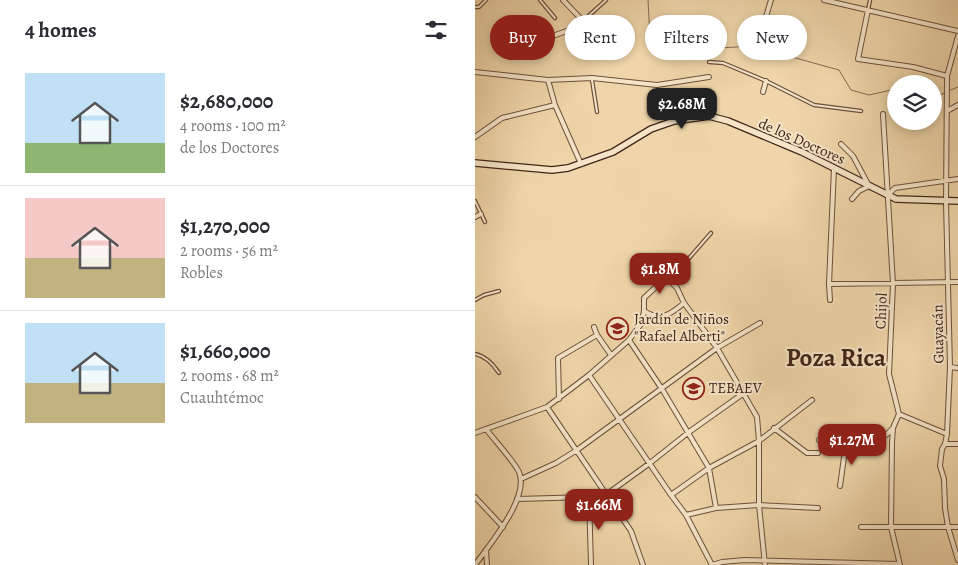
<!DOCTYPE html>
<meta charset="utf-8">
<style>
body{margin:0;font-family:Alegreya,serif;background:#f7f7f7;color:#2b2b33;height:100vh;display:flex;flex-direction:column;font-size:19px;white-space:nowrap}
*{box-sizing:border-box;margin:0}
p{font-size:16px;color:#7c7c81}
.icon{flex:none;width:28px;height:28px;fill:none;stroke:currentColor;stroke-width:2;stroke-linecap:round;stroke-linejoin:round}
.map{position:relative;flex:1;overflow:hidden}
.drawer{display:flex;flex-direction:column;background:#fff;width:475px}
.drawer>*{flex:none}
.hud{position:absolute;left:15px;top:15px;width:392px;height:45px;display:flex;gap:10px}
.controls{position:absolute;left:412px;top:75px;display:grid;gap:10px}
.controls a{display:grid;place-items:center;width:55px;height:55px;border-radius:50%;background:#fff;box-shadow:0 2px 8px #0003;font-size:25px}
.price{position:absolute;translate:-50% -42px;padding:0 11px;border-radius:10px;background:#8f2418;color:#fff;font-size:16px;line-height:32px;filter:drop-shadow(0 1px 2px #0008)}
.price::after{content:'';position:absolute;left:50%;top:30px;width:15px;height:11px;margin-left:-8px;background:inherit;clip-path:polygon(0 0,100% 0,50% 100%)}
.price.current{background:#222;color:#fff}
ul{padding:0;list-style:none}
li{display:flex;align-items:center;gap:15px;height:125px;padding:0 25px}
li+li{border-top:1px solid #e1e1e2}
li span{display:grid;place-items:center;flex:none;width:140px;height:100px;border-radius:0px;color:#555}
li>.icon{margin-inline-start:auto}
span .icon{width:60px;height:60px;fill:#fffc;stroke-width:1}
li b{font-size:21px}
h2{display:flex;justify-content:space-between;align-items:center;height:60px;padding:0 25px;font-size:21px}
.chip{padding:0 18px;border-radius:22px;background:#fff;box-shadow:0 2px 8px #0003;font-size:18px;line-height:45px}
.chip.current{background:#8f2418;color:#fff}
main{display:flex;flex:1;min-height:0}
.map>svg:first-child{display:block}
.lines{fill:none;stroke-linecap:round;stroke-linejoin:round}
.stream{stroke:#866a52;stroke-width:1}
.lane-casing{stroke:#6d503d;stroke-width:4.5}
.street-casing{stroke:#6d503d;stroke-width:6}
.secondary-casing{stroke:#422419;stroke-width:8}
.lane{stroke:#f5e4c7;stroke-width:2}
.street{stroke:#f5e4c7;stroke-width:4}
.secondary{stroke:#f5e4c7;stroke-width:5.5}
.labels{text-anchor:middle;stroke-width:4;stroke-linejoin:round;paint-order:stroke}
.street-label{font-size:15px;fill:#422419;stroke:#f5e4c7}
.poi-label{font-size:15px;fill:#422419;stroke:#f5e4c7;text-anchor:start}
.town-label{font-size:25px;font-weight:bold;fill:#422419;stroke:#f5e4c7}
</style>
<main>
<section class="drawer">
<h2>4 homes<svg class="icon" aria-label="filters" viewBox="0 0 24 24"><path d="M4 7h16M4 17h16"/><circle cx="9" cy="7" r="2"/><circle cx="15" cy="17" r="2"/></svg></h2>
<ul>
<li><span style="background:linear-gradient(#bfe0f5 70%,#8fb573 0)"><svg class="icon" aria-label="home" viewBox="0 0 24 24"><path d="M3 11l9-7 9 7M6 9v11h12V9"/></svg></span><div><b>$2,680,000</b><p>4 rooms · 100 m²</p><p>de los Doctores</p></div></li>
<li><span style="background:linear-gradient(#f6c9c9 60%,#c2b280 0)"><svg class="icon" aria-label="home" viewBox="0 0 24 24"><path d="M3 11l9-7 9 7M6 9v11h12V9"/></svg></span><div><b>$1,270,000</b><p>2 rooms · 56 m²</p><p>Robles</p></div></li>
<li><span style="background:linear-gradient(#bfe0f5 60%,#c2b280 0)"><svg class="icon" aria-label="home" viewBox="0 0 24 24"><path d="M3 11l9-7 9 7M6 9v11h12V9"/></svg></span><div><b>$1,660,000</b><p>2 rooms · 68 m²</p><p>Cuauhtémoc</p></div></li>
</ul>
</section>
<div class="map">
<svg width="483" height="565" viewBox="0 0 483 565">
<rect width="100%" height="100%" fill="#efd5a9"/>
<filter id="stains"><feTurbulence type="fractalNoise" baseFrequency=".004" numOctaves="4"/><feColorMatrix values="0 0 0 0 .2 0 0 0 0 .09 0 0 0 0 .02 0 0 0 .5 -.17"/></filter>
<radialGradient id="worn" r=".72"><stop offset=".6" stop-color="#630" stop-opacity="0"/><stop offset="1" stop-color="#630" stop-opacity=".3"/></radialGradient>
<g class="lines">
<path class="stream" d="M 173,0 L 175,37 L 180,52 L 277,46 L 364,70 L 376,90 L 394,95 L 421,89
M 473,91 L 483,87
M 459,97 L 470,93"/>
<defs>
<path id="lane" d="M 65,0 L 80,18
M 0,7 L 4,7 L 11,0
M 393,10 L 395,0
M 108,21 L 131,0
M 234,62 L 248,63 L 291,81 L 339,105 L 386,111
M 117,80 L 122,112
M 0,201 L 10,222
M 195,280 L 236,233
M 0,300 L 9,295 L 24,291
M 0,354 C 11,356 18,364 24,373"/>
<path id="street" d="M 349,0 L 483,31
M 393,10 L 383,59 L 438,67 L 472,76
M 290,20 L 296,0
M 483,36 L 472,76 L 471,202 L 475,367 L 472,434 L 470,444 L 467,449 L 465,466 L 469,479 L 470,508 L 473,527 L 483,560
M 72,38 L 100,28 L 108,21 L 88,0
M 0,72 L 73,80 L 117,78 L 182,85 L 234,77
M 73,80 L 80,105 L 106,164
M 288,92 L 291,81
M 472,111 L 483,105
M 408,114 L 418,284 L 414,374 L 424,414 L 418,428 L 417,442 L 416,527 L 425,565
M 0,137 L 27,118 L 80,105
M 366,144 L 378,156 L 394,186 L 384,191 L 377,199
M 414,194 L 420,188 L 483,179
M 0,217 L 6,214
M 354,284 L 483,282
M 355,300 L 354,284 L 359,168
M 169,311 C 186,322 196,314 209,303
M 119,327 L 122,335 L 136,355
M 154,340 L 187,389 L 234,468 L 241,508
M 475,367 L 483,368
M 114,375 L 196,495 L 211,515 L 237,565
M 84,399 L 83,358 L 122,335
M 72,407 L 156,531 L 168,565
M 424,414 L 472,434
M 299,428 L 332,453 L 343,453
M 0,433 L 72,407 L 114,375 L 154,340 L 166,324 L 169,311 L 169,298 L 184,284 L 194,280 L 202,288 L 209,303 L 242,348 L 282,417 L 284,441 L 284,505 L 290,565
M 344,440 C 370,443 400,451 418,428
M 470,444 L 483,444
M 46,479 L 81,463 L 102,450 L 242,348 L 285,323
M 365,486 L 371,443
M 196,495 L 234,468 L 284,441 L 337,400
M 0,497 L 28,527
M 114,497 L 116,565
M 42,499 L 114,497 L 132,494 L 175,463 L 214,432 L 269,393
M 211,515 L 241,508 L 284,505 L 343,508
M 386,527 L 483,527
M 11,550 L 12,565
M 0,565 C 14,545 55,498 44,472 C 38,460 20,441 11,429
M 237,565 L 247,562 L 270,560 L 424,564"/>
<path id="secondary" d="M 0,163 L 77,170 L 93,168 L 138,152 L 176,129 L 199,121 L 234,116 L 253,121 L 327,152 L 421,199 L 483,201"/>
</defs>
<use href="#lane" class="lane-casing"/>
<use href="#street" class="street-casing"/>
<use href="#secondary" class="secondary-casing"/>
<use href="#lane" class="lane"/>
<use href="#street" class="street"/>
<use href="#secondary" class="secondary"/>
</g>
<defs>
<symbol id="school-ring" viewBox="-11 -11 22 22"><circle r="9.5" fill="#f5e4c7" stroke="#8f2418" stroke-width="1.5"/><path d="M0-5L7-2L0 1L-7-2ZM-4 1L0 2.5L4 1V4Q0 6-4 4Z" fill="#8f2418"/></symbol>
<symbol id="university-ring" viewBox="-11 -11 22 22"><circle r="9.5" fill="#f5e4c7" stroke="#8f2418" stroke-width="1.5"/><path d="M0-5L7-2L0 1L-7-2ZM-4 1L0 2.5L4 1V4Q0 6-4 4Z" fill="#8f2418"/></symbol>
</defs>
<g fill-rule="evenodd">
<use href="#school-ring" x="130" y="316" width="25" height="25"/>
<use href="#university-ring" x="206" y="376" width="25" height="25"/>
</g>
<g class="labels">
<g class="street-label">
<text transform="translate(327 141) rotate(24)" y="5">de los Doctores</text>
<text transform="translate(406 311) rotate(-88)" y="5">Chijol</text>
<text transform="translate(463 334) rotate(-91)" y="5">Guayacán</text>
</g>
<g class="poi-label">
<text x="159" y="324">Jardín de Niños<tspan x="159" dy="17">"Rafael Alberti"</tspan></text>
<text x="234" y="393">TEBAEV</text>
</g>
<g class="town-label">
<text x="361" y="366">Poza Rica</text>
</g>
</g>
<rect width="100%" height="100%" filter="url(#stains)"/>
<rect width="100%" height="100%" fill="url(#worn)"/>
</svg>
<div class="controls">
<a><svg class="icon" aria-label="layers" viewBox="0 0 24 24"><path d="M12 4l9 5-9 5-9-5zM3 14l9 5 9-5"/></svg></a>
</div>
<b class="price current" style="left:207px;top:130px">$2.68M</b>
<b class="price" style="left:185px;top:295px">$1.8M</b>
<b class="price" style="left:377px;top:466px">$1.27M</b>
<b class="price" style="left:124px;top:531px">$1.66M</b>
<div class="hud">
<a class="chip current">Buy</a>
<a class="chip">Rent</a>
<a class="chip">Filters</a>
<a class="chip">New</a>
</div>
</div>
</main>
